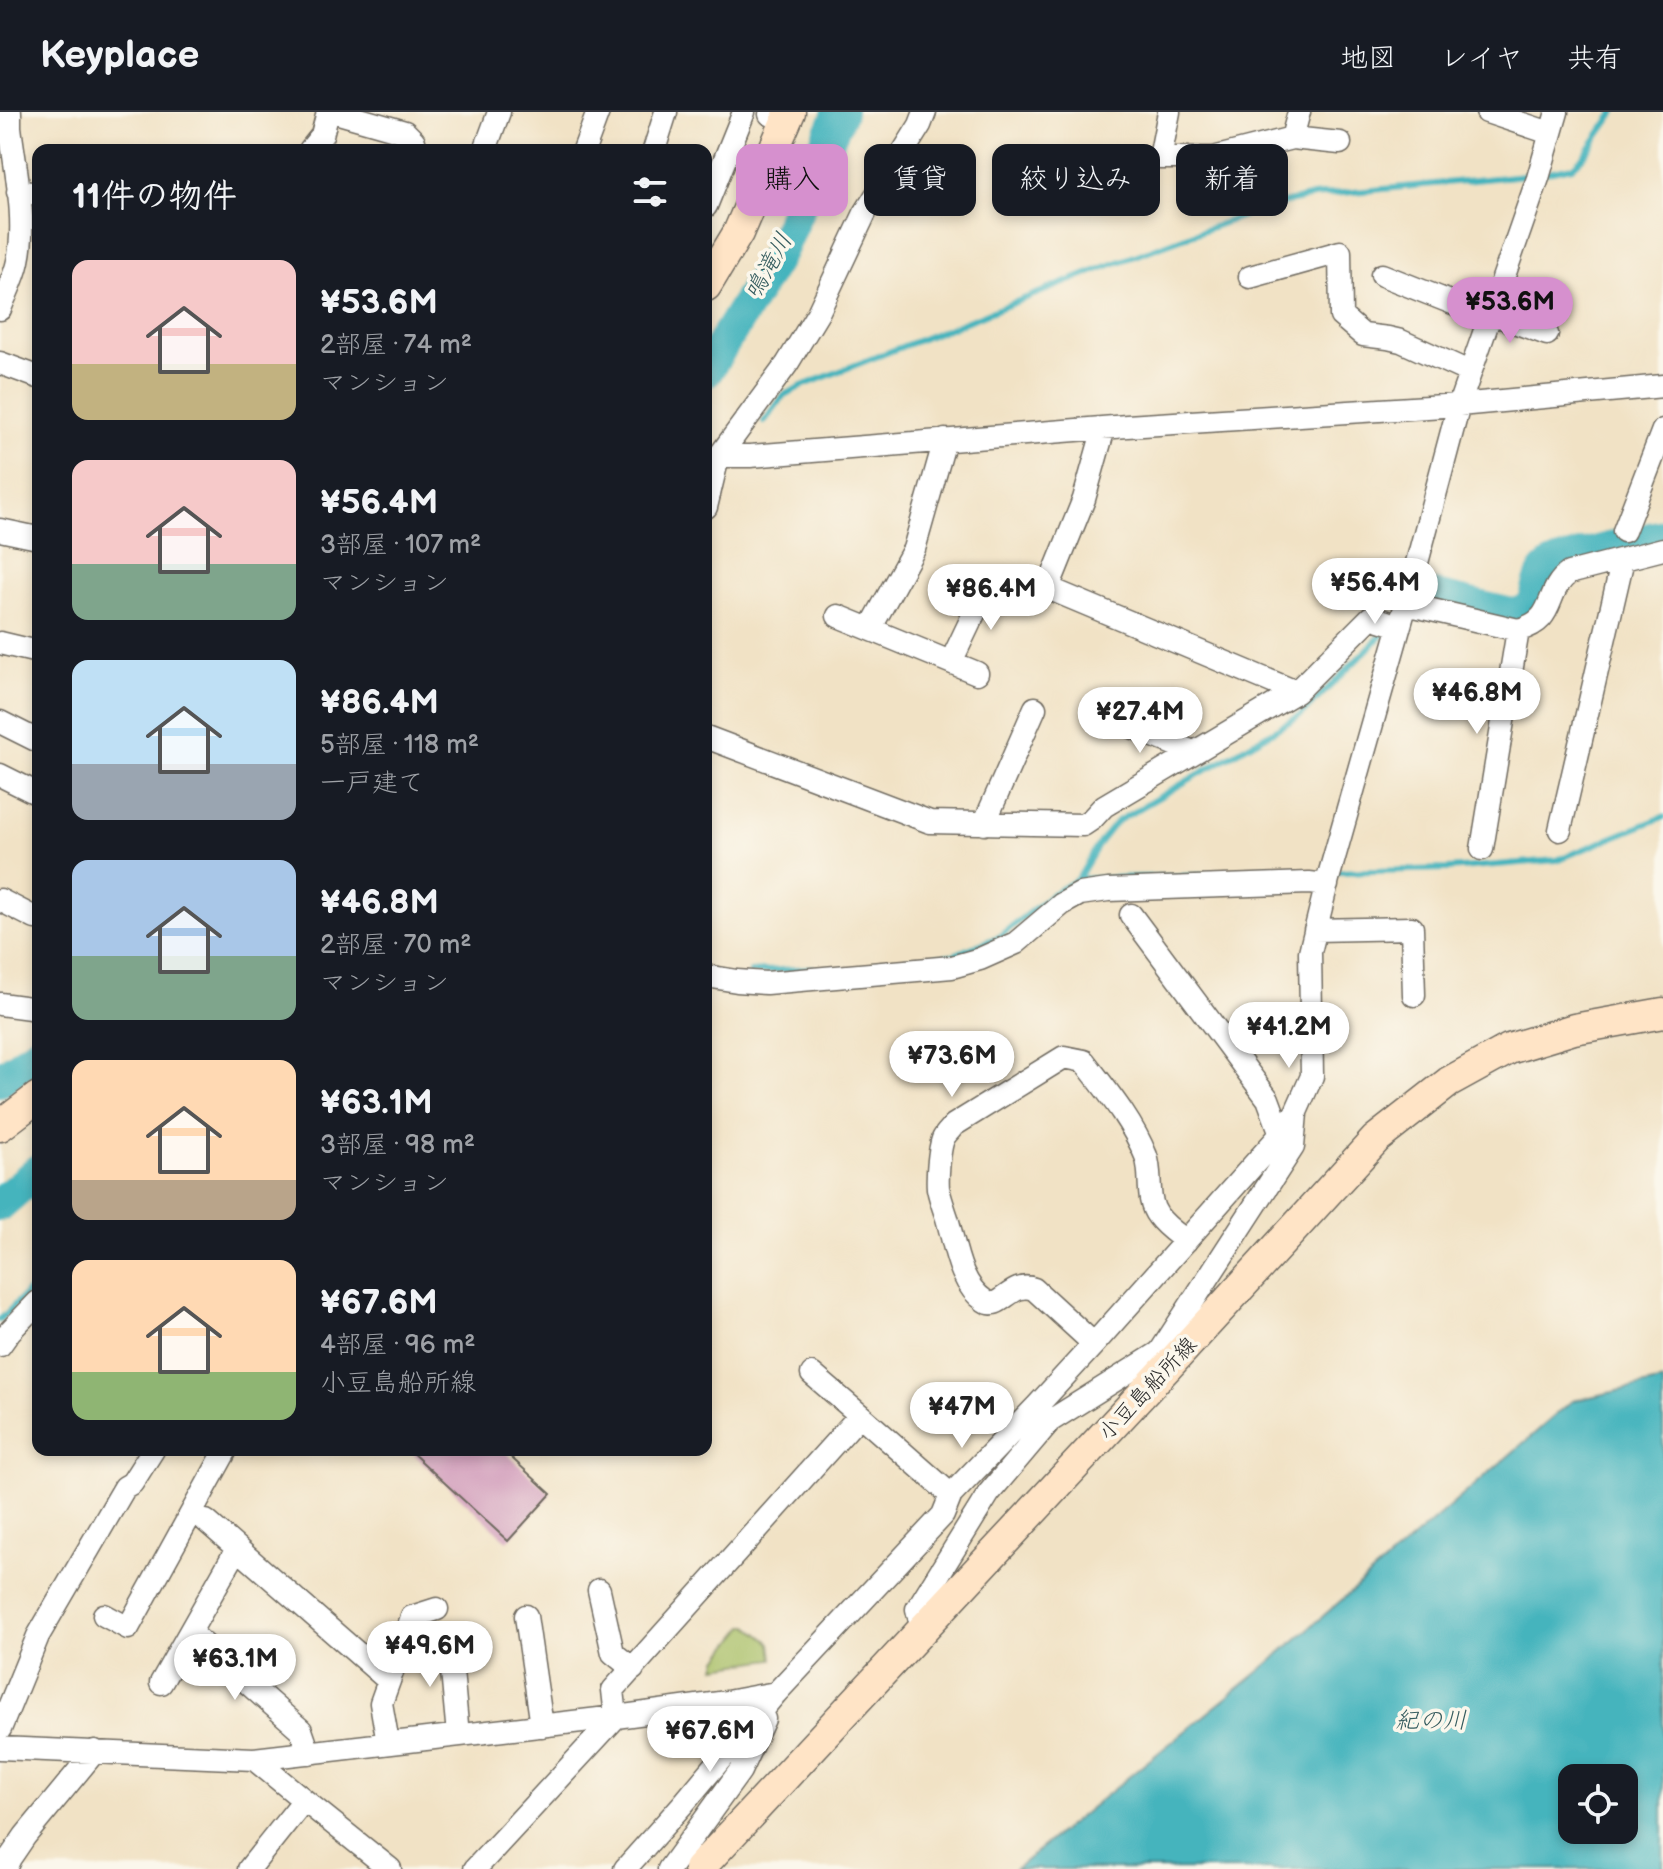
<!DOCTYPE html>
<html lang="ja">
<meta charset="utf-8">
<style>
body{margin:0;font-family:"Balsamiq Sans","Klee One",sans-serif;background:#242831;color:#f1f3f6;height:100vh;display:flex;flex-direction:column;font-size:30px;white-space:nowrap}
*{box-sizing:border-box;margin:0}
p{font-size:26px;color:#9ea1a6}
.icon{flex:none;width:44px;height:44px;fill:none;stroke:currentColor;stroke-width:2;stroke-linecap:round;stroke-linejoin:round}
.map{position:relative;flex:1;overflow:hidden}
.details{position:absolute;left:32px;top:32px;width:680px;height:1312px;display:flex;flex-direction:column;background:#171b24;border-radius:16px;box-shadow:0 4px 12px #0003}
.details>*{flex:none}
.guide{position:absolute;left:736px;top:32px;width:760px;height:72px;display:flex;gap:16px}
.fabs{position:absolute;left:1558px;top:1652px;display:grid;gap:16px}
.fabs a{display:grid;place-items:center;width:80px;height:80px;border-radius:16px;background:#171b24;box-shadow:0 4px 12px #0003;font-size:40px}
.price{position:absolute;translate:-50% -68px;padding:0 18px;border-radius:28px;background:#fff;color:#222;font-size:26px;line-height:52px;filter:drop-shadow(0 2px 4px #0008)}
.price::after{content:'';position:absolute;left:50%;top:48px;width:24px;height:18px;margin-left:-12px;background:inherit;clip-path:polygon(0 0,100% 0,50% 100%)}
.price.active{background:#d690ce;color:#111}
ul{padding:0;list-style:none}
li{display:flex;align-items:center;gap:24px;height:200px;padding:0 40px}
li span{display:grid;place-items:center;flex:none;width:224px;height:160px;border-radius:16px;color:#555}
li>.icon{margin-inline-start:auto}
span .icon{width:96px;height:96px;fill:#fffc;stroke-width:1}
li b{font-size:34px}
h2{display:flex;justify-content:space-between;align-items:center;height:96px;padding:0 40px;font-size:34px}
.pill{padding:0 28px;border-radius:16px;background:#171b24;box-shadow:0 4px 12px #0003;font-size:28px;line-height:72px}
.pill.active{background:#d690ce;color:#111}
header{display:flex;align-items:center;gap:48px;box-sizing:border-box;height:112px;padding:0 40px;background:#171b24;border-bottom:2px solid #363941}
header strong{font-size:38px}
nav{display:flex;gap:44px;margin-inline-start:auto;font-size:28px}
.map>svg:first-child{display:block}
.green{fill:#a6bd62;stroke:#687446;stroke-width:2}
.water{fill:#45b4bd;stroke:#387074;stroke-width:2;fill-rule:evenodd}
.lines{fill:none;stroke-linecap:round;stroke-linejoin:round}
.stream{stroke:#45b4bd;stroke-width:6}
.river{stroke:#45b4bd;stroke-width:34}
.building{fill:#d09ab9}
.street-casing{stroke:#706b61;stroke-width:25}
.secondary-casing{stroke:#706b61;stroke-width:33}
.street{stroke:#fff;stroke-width:22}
.secondary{stroke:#ffe4c6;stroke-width:30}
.labels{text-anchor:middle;stroke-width:7;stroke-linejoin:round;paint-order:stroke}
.street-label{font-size:22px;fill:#2b2b2b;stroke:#fbf7ec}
.water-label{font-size:24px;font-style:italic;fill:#345b5e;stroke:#fbf7ec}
</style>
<header>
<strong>Keyplace</strong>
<nav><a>地図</a><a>レイヤ</a><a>共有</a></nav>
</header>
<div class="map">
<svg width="1663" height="1757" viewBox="0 0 1663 1757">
<rect width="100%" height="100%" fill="#fbf7ec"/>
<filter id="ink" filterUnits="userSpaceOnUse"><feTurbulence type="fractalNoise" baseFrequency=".0125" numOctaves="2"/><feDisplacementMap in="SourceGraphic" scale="16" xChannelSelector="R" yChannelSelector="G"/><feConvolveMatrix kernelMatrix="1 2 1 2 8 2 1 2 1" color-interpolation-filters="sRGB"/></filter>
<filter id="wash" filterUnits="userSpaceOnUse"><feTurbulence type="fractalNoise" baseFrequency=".006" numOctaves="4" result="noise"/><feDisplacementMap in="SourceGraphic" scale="32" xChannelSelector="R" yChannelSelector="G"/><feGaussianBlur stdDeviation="1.8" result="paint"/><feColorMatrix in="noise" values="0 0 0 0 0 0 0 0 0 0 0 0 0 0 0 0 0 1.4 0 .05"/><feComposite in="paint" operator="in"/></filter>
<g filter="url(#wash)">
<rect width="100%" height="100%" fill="#f1e2c5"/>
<path class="green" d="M 745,1514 L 749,1514 L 771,1531 L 773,1547 L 716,1555 L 718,1547 Z"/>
<path class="water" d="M 1663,1269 L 1663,1757 L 1015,1757 L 1263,1556 L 1572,1289 ZM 1572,1666 L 1624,1666 L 1624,1718 L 1572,1718 Z"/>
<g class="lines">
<path class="stream" d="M 1547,60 L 1572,55 L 1584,44 L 1615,0
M 764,310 L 784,283 L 802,274 L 1105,155 L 1264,96 L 1313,84 L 1535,62
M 1336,760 L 1448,757 L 1557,748 L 1663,705
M 1078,767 L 1100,730 L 1116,710 L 1301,603 L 1384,521
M 906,848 L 954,843 L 1000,824 L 1052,782 L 1078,767 L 1216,763
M 751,860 L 812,856
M 0,1208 L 38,1169"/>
<path class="river" d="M 706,259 L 778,142 L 840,0
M 1422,483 L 1428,483 L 1512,503 C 1549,498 1529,467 1553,454 C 1560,450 1570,449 1577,446 C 1605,437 1634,431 1663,424
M 0,968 L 38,940
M 0,1092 L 38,1059"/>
</g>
<g id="blocks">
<path class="building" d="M 409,1338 L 503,1338 L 551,1382 L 508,1429 Z"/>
</g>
</g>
<g filter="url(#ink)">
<use href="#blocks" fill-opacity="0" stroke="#706b61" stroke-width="2"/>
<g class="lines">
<defs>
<path id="street" d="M 335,0 L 405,20 L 414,29 L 415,38
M 771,0 L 770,2 L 786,10
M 1169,0 L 1160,46 L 1213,46 L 1292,26
M 1299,0 L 1292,26 L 1340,31
M 1487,0 L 1550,21
M 310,38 L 322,23 L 328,0
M 485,38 L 499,0
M 584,38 L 598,0
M 654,38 L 666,0
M 18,80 L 38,81
M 706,94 L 744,0
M 1382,163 L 1488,205
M 1250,165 L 1340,140 L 1341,204 L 1363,223 L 1388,226 L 1401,229 L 1469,260
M 0,197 C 6,181 15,165 18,149 C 27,107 15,57 10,15 L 10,0
M 1490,201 L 1547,222
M 0,251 L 38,265
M 1104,316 L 1084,387 L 1048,476 L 1296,580
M 718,344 L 750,344 L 1127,314 L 1459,293 L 1663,274
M 706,362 L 787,252 L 818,201 L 865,101 L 920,13 L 925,0
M 706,395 L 717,349
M 0,418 L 38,426
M 1624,419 L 1663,318
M 1406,492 L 1518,518 C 1558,508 1543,480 1569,461 L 1663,437
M 838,504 L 977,561
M 870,517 L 914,437 L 945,328
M 0,531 L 38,540
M 951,550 L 989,470
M 1105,604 L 1193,640
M 0,610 L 38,629
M 706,625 L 930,710 L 1083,713 L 1092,707 L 1104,694 L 1296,580 L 1371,505 L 1399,514
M 0,663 L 38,682
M 984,712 L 1035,596
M 1560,718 L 1623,447
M 1482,737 L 1518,518
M 0,788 L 35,806
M 1131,803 L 1268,987 L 1281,1022
M 1315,818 L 1412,816 L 1414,883
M 706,864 L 737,869 L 766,871 L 952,855 L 980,847 L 1016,831 L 1062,792 L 1080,782 L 1108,778 L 1309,771 L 1327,773
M 0,892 L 38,897
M 1094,1232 L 1034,1177 C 1011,1168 1000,1200 985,1189 C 959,1172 955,1133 947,1106 C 944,1097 940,1086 938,1076 C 937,1065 939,1038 943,1027 C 945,1022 951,1017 954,1013 L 1064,945 L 1084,949 C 1107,979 1132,1009 1146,1044 C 1153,1063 1145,1087 1158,1104 C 1165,1114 1177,1122 1186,1129
M 0,1233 L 10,1219 L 38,1190
M 1171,1251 L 1160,1240 L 1293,1035 L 1296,1001
M 812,1262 L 860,1303
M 1041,1300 L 1050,1309 L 1160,1240
M 206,1409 L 388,1568
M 599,1478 L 613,1541 L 633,1557
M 104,1503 L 128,1516 L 226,1338
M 526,1504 L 542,1614
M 922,1517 L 917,1497 L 989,1381 L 1050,1309
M 190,1520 L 301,1618 L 309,1641
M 449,1527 L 458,1623
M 161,1571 L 237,1437
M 0,1617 L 38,1524 L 125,1375 L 132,1371 L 153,1338
M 388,1631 L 381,1591 L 412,1505 L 437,1497
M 0,1636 L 254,1647 L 616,1605 L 727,1590 L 776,1581
M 304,1688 L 390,1757
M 5,1757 L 10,1746 L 25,1724 L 95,1639
M 249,1757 L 304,1688 L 254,1647
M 475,1757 L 616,1605 L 613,1578 L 860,1303 L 951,1383
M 625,1757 L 683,1692 L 776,1581 L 943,1403 L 951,1383 L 1036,1295 L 1094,1232 L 1281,1022 L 1296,1000 L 1312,964 L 1310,840 L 1328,767 L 1406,492 L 1459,293 L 1538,66 L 1557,0
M 669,1757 L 740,1659 L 764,1607"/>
<path id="secondary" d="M 706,174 L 738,121 L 790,0
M 0,1014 L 38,985
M 699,1757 L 1171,1251 L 1376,1027 L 1449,970 L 1509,937 L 1574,917 L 1663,901"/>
</defs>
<use href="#street" class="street-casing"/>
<use href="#secondary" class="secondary-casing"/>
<use href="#street" class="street"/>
<use href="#secondary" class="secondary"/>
</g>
</g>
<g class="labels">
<g class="street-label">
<text transform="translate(1147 1276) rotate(-47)" y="8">小豆島船所線</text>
</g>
<g class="water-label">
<text transform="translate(768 154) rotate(-61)" y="8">鳴滝川</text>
<text x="1431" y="1616">紀の川</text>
</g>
</g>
</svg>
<div class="fabs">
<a><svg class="icon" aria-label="locate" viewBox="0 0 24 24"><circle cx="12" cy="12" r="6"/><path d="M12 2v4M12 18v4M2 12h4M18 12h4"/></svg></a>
</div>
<b class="price active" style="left:1510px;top:233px">¥53.6M</b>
<b class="price" style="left:1375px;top:514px">¥56.4M</b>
<b class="price" style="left:991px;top:520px">¥86.4M</b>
<b class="price" style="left:1477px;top:624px">¥46.8M</b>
<b class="price" style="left:1140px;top:643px">¥27.4M</b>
<b class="price" style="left:1289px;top:958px">¥41.2M</b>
<b class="price" style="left:952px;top:987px">¥73.6M</b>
<b class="price" style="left:962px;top:1338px">¥47M</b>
<b class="price" style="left:430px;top:1577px">¥49.6M</b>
<b class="price" style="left:235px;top:1590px">¥63.1M</b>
<b class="price" style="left:710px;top:1662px">¥67.6M</b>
<div class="guide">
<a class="pill active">購入</a>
<a class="pill">賃貸</a>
<a class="pill">絞り込み</a>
<a class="pill">新着</a>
</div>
<section class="details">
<h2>11件の物件<svg class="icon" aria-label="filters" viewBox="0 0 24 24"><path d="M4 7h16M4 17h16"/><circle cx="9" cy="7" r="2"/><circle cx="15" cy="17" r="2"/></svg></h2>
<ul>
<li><span style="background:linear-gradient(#f6c9c9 65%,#c2b280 0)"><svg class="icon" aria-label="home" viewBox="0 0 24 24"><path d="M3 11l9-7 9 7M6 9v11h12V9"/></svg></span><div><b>¥53.6M</b><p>2部屋 · 74 m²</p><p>マンション</p></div></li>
<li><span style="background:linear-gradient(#f6c9c9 65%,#7fa58c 0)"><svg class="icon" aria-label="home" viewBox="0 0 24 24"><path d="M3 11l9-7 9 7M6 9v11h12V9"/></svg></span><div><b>¥56.4M</b><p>3部屋 · 107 m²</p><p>マンション</p></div></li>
<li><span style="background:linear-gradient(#bfe0f5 65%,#9aa5b1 0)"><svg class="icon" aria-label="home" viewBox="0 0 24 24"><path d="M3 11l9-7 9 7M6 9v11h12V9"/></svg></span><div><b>¥86.4M</b><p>5部屋 · 118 m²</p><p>一戸建て</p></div></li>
<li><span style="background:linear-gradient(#a9c7e8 60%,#7fa58c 0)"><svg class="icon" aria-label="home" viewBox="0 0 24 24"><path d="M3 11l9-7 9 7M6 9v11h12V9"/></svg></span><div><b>¥46.8M</b><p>2部屋 · 70 m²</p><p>マンション</p></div></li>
<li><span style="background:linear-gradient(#ffd9b3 75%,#b9a48a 0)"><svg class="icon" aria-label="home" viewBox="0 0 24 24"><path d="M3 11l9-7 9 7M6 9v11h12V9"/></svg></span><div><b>¥63.1M</b><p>3部屋 · 98 m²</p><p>マンション</p></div></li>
<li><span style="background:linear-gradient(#ffd9b3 70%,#8fb573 0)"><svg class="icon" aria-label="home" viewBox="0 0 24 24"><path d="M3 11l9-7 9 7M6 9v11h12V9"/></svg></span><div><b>¥67.6M</b><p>4部屋 · 96 m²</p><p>小豆島船所線</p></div></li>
</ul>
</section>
</div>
